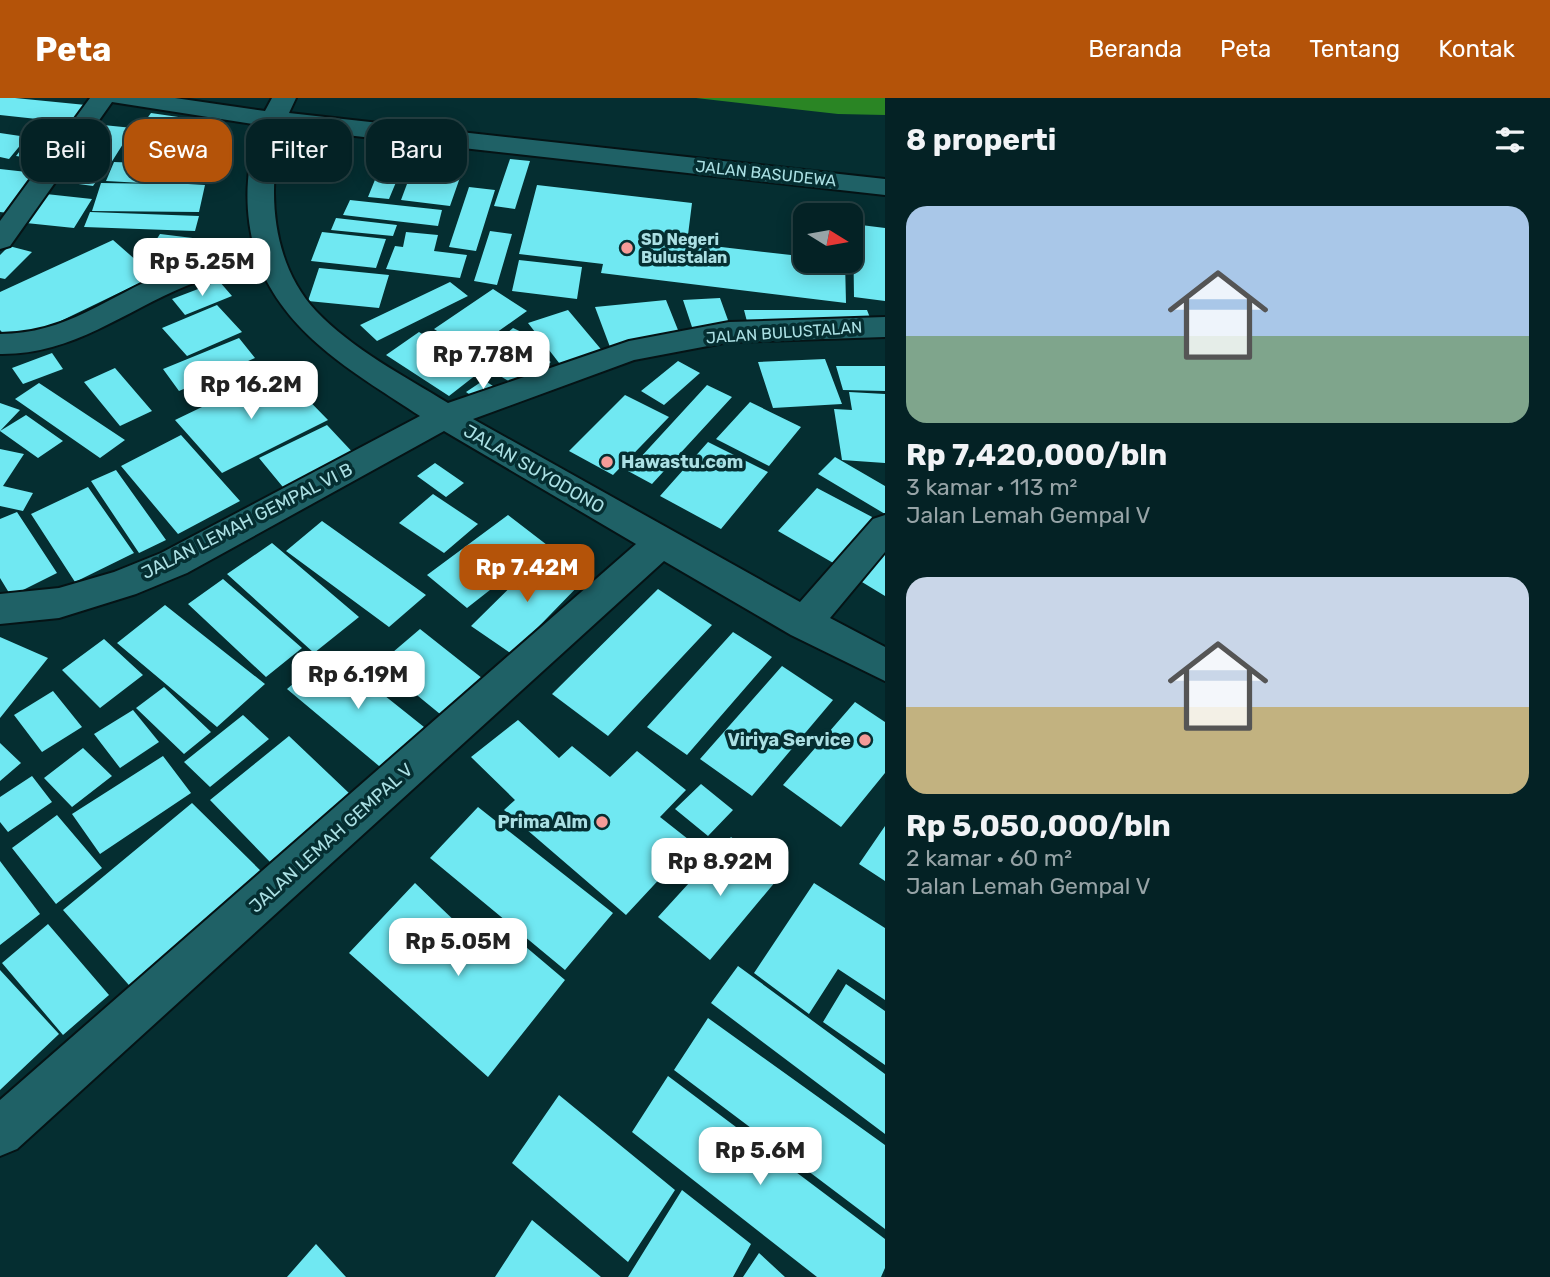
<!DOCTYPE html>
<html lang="id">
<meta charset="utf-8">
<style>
body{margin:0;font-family:Rubik,sans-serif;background:#122f32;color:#f1f3f6;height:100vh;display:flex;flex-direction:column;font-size:26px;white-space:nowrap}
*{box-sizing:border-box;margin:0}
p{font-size:23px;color:#97a4a7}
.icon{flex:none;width:38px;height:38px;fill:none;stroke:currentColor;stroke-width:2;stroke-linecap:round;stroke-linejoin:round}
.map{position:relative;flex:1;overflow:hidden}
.drawer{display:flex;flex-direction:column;background:#042225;width:665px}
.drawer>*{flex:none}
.banner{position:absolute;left:21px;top:21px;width:665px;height:63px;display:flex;gap:14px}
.needle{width:46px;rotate:101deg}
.buttons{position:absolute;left:793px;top:105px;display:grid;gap:14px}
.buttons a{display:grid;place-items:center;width:70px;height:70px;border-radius:14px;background:#042225;box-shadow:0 4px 18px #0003,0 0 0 2px #253f42;font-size:35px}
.price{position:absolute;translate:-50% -60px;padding:0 16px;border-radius:14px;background:#fff;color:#222;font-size:23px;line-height:46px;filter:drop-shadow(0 2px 4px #0008)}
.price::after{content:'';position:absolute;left:50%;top:42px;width:21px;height:16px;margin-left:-10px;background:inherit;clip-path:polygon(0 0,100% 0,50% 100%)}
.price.on{background:#b45309;color:#fff}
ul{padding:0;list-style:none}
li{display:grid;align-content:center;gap:14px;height:371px;padding:0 21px}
li span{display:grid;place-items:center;height:217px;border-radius:21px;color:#555}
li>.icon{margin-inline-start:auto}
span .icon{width:126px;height:126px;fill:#fffc;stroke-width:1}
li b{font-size:30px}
h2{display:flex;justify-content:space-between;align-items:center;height:84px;padding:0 21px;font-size:30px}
.chip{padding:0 24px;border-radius:21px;background:#042225;box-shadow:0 4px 18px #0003,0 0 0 2px #253f42;font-size:24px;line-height:63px}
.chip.on{background:#b45309;color:#fff}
header{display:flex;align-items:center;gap:42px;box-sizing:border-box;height:98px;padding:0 35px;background:#b45309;color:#fff}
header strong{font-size:33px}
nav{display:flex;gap:38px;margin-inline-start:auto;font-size:24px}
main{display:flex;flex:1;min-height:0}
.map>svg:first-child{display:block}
.water{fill:#2a8524}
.building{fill:#70e8f2}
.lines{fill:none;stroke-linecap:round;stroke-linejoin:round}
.minor-casing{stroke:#051315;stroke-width:4}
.minor{fill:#1f6166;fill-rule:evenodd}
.poi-dot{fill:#f59b98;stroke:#052e31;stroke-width:2.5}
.labels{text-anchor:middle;stroke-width:7;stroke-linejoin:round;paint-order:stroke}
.far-street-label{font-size:16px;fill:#abe0e4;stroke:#052e31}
.far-poi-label{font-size:16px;font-weight:bold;fill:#abe0e4;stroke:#052e31;text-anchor:start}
.poi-label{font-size:18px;font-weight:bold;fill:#abe0e4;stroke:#052e31;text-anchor:end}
.street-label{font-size:18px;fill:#abe0e4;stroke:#052e31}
</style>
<header>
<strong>Peta</strong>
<nav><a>Beranda</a><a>Peta</a><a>Tentang</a><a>Kontak</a></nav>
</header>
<main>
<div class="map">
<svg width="885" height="1179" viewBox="0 0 885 1179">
<rect width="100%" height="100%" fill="#052e31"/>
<path class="water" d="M 696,0 L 885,0 L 885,17 L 838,16 Z"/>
<path class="building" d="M 0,0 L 15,0 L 86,7 L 74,25 L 0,17 Z
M 151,15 L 226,26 L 215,44 L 138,33 Z
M 93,26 L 133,30 L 106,73 L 64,69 Z
M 39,28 L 75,33 L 53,63 L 16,58 Z
M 0,35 L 27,39 L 9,61 L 0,59 Z
M 132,43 L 203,52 L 195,66 L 122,56 Z
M 510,61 L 530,63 L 515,111 L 494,108 Z
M 383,62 L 404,65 L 389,101 L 368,99 Z
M 416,62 L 464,68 L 450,108 L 401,102 Z
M 114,64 L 195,67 L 188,86 L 205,87 L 199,114 L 92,113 L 101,85 L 161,86 L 106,83 Z
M 0,71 L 45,76 L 18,116 L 0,114 Z
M 64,73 L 100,78 L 93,88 L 57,83 Z
M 537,87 L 692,105 L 687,145 L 791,157 L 792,116 L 805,118 L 805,163 L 845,163 L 846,205 L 601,175 L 603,166 L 519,156 Z
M 469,89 L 495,92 L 476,153 L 449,149 Z
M 46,96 L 92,101 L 74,130 L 26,125 Z
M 350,102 L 442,112 L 438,128 L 343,117 Z
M 90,114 L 199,118 L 195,133 L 84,129 Z
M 336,120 L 397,127 L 393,138 L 331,132 Z
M 853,126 L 885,130 L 885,203 L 854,199 Z
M 490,133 L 512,136 L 497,187 L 474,183 Z
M 322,134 L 386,141 L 376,170 L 311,163 Z
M 406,134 L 438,137 L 434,153 L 467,157 L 460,180 L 386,171 L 395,148 L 403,149 Z
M 160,136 L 217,143 L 202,170 L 144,161 Z
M 113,142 L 154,178 L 13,246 L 0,232 L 0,194 Z
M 9,148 L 32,154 L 5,181 L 0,180 L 0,157 Z
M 519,162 L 582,169 L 577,201 L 512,193 Z
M 319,170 L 389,177 L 379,210 L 308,203 Z
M 219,183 L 232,198 L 185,217 L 172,201 Z
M 450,184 L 468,198 L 377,243 L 360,227 Z
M 493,191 L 527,213 L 469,254 L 434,231 Z
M 720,200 L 733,236 L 695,238 L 683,202 Z
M 666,202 L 682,242 L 610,249 L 595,209 Z
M 217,207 L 242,234 L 187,258 L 162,230 Z
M 568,212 L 605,256 L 563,270 L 528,225 Z
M 744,212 L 867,212 L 876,235 L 750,235 Z
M 513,230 L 532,239 L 502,265 L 483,255 Z
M 419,234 L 481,273 L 449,298 L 386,257 Z
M 239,240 L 255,260 L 179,293 L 163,271 Z
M 529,251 L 551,264 L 518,289 L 497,276 Z
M 52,255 L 63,271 L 23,286 L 12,270 Z
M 825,261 L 842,306 L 773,310 L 758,264 Z
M 678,263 L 700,275 L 664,307 L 641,293 Z
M 836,268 L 885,268 L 885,293 L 843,292 Z
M 115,270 L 152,313 L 120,328 L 84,284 Z
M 279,272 L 328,322 L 222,375 L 175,322 Z
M 484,282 L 499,292 L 482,305 L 466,294 Z
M 39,285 L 125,342 L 100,360 L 15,301 Z
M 707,287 L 732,299 L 652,386 L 628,373 Z
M 849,294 L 885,296 L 885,365 L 842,362 L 834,311 L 852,312 Z
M 625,297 L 669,319 L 613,377 L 569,353 Z
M 750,304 L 801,329 L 769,368 L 716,341 Z
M 0,305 L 20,312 L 0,333 Z
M 26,317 L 63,343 L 38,360 L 0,333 Z
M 327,327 L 357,359 L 287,394 L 259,360 Z
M 181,337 L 240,403 L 178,436 L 121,368 Z
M 708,344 L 768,374 L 721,431 L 660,398 Z
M 0,351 L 24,356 L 3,388 L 33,395 L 23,413 L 0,408 Z
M 835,359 L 885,388 L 885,416 L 818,376 Z
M 435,365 L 464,385 L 446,399 L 417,378 Z
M 116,372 L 166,442 L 139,455 L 91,383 Z
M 88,389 L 134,455 L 75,484 L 31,416 Z
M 817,390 L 874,420 L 835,466 L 778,433 Z
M 433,396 L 478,426 L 444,455 L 399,425 Z
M 17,414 L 57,475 L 11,498 L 0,480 L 0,421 Z
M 508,417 L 547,447 L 467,510 L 427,477 Z
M 322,423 L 426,497 L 389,529 L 286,453 Z
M 272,445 L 359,519 L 314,555 L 227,476 Z
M 885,452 L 885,498 L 857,481 Z
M 543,457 L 584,482 L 512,556 L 471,528 Z
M 223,481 L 302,550 L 266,579 L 188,506 Z
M 658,491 L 712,527 L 608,638 L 552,596 Z
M 165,507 L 265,586 L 217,629 L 117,545 Z
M 420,531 L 492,588 L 451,625 L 379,566 Z
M 733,534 L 772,559 L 687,657 L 647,629 Z
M 0,539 L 48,560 L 0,620 Z
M 104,541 L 143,577 L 100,610 L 62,572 Z
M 330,554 L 429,633 L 385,673 L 287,591 Z
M 782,568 L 833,602 L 752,698 L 700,661 Z
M 164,589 L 211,634 L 184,656 L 136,610 Z
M 53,593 L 82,629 L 42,654 L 14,617 Z
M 855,604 L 885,624 L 885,675 L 841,729 L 783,687 Z
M 133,612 L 159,644 L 120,670 L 94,636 Z
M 243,617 L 269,641 L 210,689 L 184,664 Z
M 518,622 L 559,660 L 572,648 L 610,679 L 637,653 L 686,692 L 660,719 L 693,745 L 626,817 L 504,712 L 515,702 L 471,659 Z
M 289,638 L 350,696 L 270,764 L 210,702 Z
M 0,645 L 21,665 L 0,683 Z
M 83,650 L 112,678 L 72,709 L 44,680 Z
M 163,658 L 191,695 L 100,756 L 72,716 Z
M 32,678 L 52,704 L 8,734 L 0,724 L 0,699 Z
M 701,686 L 733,712 L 708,738 L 675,711 Z
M 192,705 L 265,777 L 135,894 L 63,812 Z
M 478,709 L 613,815 L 565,872 L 430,760 Z
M 57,717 L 102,770 L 56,806 L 12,750 Z
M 885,728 L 885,783 L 859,766 Z
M 731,739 L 781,777 L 710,862 L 658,819 Z
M 0,763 L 40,816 L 0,847 Z
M 415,785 L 485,852 L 513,838 L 565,882 L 488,979 L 349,855 Z
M 814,785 L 885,830 L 885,902 L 838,871 L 809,916 L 754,875 Z
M 48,826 L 109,897 L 63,937 L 2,865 Z
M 738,868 L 885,976 L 885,1036 L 711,905 Z
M 0,872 L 59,936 L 0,992 Z
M 846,886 L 885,913 L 885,967 L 823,924 Z
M 708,920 L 885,1047 L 885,1131 L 674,972 Z
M 668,978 L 885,1141 L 885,1170 L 881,1179 L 817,1179 L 632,1034 Z
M 559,997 L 675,1092 L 628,1164 L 512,1065 Z
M 682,1092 L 751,1146 L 733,1179 L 628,1179 Z
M 532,1122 L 601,1179 L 495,1179 Z
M 316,1146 L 346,1179 L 287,1179 Z
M 759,1155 L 785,1179 L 743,1179 Z"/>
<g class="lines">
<defs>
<path id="minor" d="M 90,0 L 175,0 L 265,13 L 272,0 L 296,0 L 289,15 L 885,81 L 885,97 L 283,30 C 266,90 271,165 316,213 C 352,251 404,278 448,305 L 629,243 L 729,224 L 885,219 L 885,239 L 729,244 L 634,262 L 473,321 L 800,504 L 873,421 L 885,417 L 885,454 L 830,520 L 885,549 L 885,583 L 791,537 L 664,463 L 17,1051 L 0,1058 L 0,1002 L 636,446 L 444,333 L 187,475 L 136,496 L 59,520 L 0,526 L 0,496 L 59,490 L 114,474 L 161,455 L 420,318 C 358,277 290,240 260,169 C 235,175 210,178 186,188 C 123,214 72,257 0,256 L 0,236 C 66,236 107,199 165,175 C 194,164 225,159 255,153 C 243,109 246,69 259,27 L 112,4 L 10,148 L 0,151 L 0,123 Z"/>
</defs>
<use href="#minor" class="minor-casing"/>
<use href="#minor" class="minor"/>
</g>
<g class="poi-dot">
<circle cx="627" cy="150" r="7"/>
<circle cx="607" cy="364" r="7"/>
<circle cx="865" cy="642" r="7"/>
<circle cx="602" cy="724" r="7"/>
</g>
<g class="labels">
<g class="far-street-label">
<text transform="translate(766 75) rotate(6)" y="6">JALAN BASUDEWA</text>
<text transform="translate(784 234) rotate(-4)" y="6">JALAN BULUSTALAN</text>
</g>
<g class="far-poi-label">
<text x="641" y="147">SD Negeri<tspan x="641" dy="18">Bulustalan</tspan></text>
</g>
<g class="poi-label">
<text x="621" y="370" text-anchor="start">Hawastu.com</text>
<text x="851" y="648">Viriya Service</text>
<text x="588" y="730">Prima Alm</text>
</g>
<g class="street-label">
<text transform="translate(534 371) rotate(30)" y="6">JALAN SUYODONO</text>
<text transform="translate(247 423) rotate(-27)" y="6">JALAN LEMAH GEMPAL VI B</text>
<text transform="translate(331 740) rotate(-42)" y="6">JALAN LEMAH GEMPAL V</text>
</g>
</g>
</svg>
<div class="buttons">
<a><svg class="needle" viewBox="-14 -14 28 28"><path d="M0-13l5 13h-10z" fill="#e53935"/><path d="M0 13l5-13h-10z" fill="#97a4a7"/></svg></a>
</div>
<b class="price" style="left:202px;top:200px">Rp 5.25M</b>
<b class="price" style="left:483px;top:293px">Rp 7.78M</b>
<b class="price" style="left:251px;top:323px">Rp 16.2M</b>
<b class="price on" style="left:527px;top:506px">Rp 7.42M</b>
<b class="price" style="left:358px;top:613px">Rp 6.19M</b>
<b class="price" style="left:720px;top:800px">Rp 8.92M</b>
<b class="price" style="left:458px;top:880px">Rp 5.05M</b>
<b class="price" style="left:760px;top:1089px">Rp 5.6M</b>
<div class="banner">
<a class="chip">Beli</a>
<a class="chip on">Sewa</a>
<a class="chip">Filter</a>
<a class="chip">Baru</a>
</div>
</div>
<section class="drawer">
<h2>8 properti<svg class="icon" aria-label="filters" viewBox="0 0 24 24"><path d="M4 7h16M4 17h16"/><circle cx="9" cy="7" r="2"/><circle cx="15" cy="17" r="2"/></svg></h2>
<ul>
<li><span style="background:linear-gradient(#a9c7e8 60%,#7fa58c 0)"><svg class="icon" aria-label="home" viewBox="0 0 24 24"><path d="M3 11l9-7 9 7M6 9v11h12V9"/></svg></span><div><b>Rp 7,420,000/bln</b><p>3 kamar · 113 m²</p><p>Jalan Lemah Gempal V</p></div></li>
<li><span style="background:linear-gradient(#c9d6e8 60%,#c2b280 0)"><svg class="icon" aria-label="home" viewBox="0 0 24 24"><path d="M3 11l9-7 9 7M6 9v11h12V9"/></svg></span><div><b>Rp 5,050,000/bln</b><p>2 kamar · 60 m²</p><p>Jalan Lemah Gempal V</p></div></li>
</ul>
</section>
</main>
